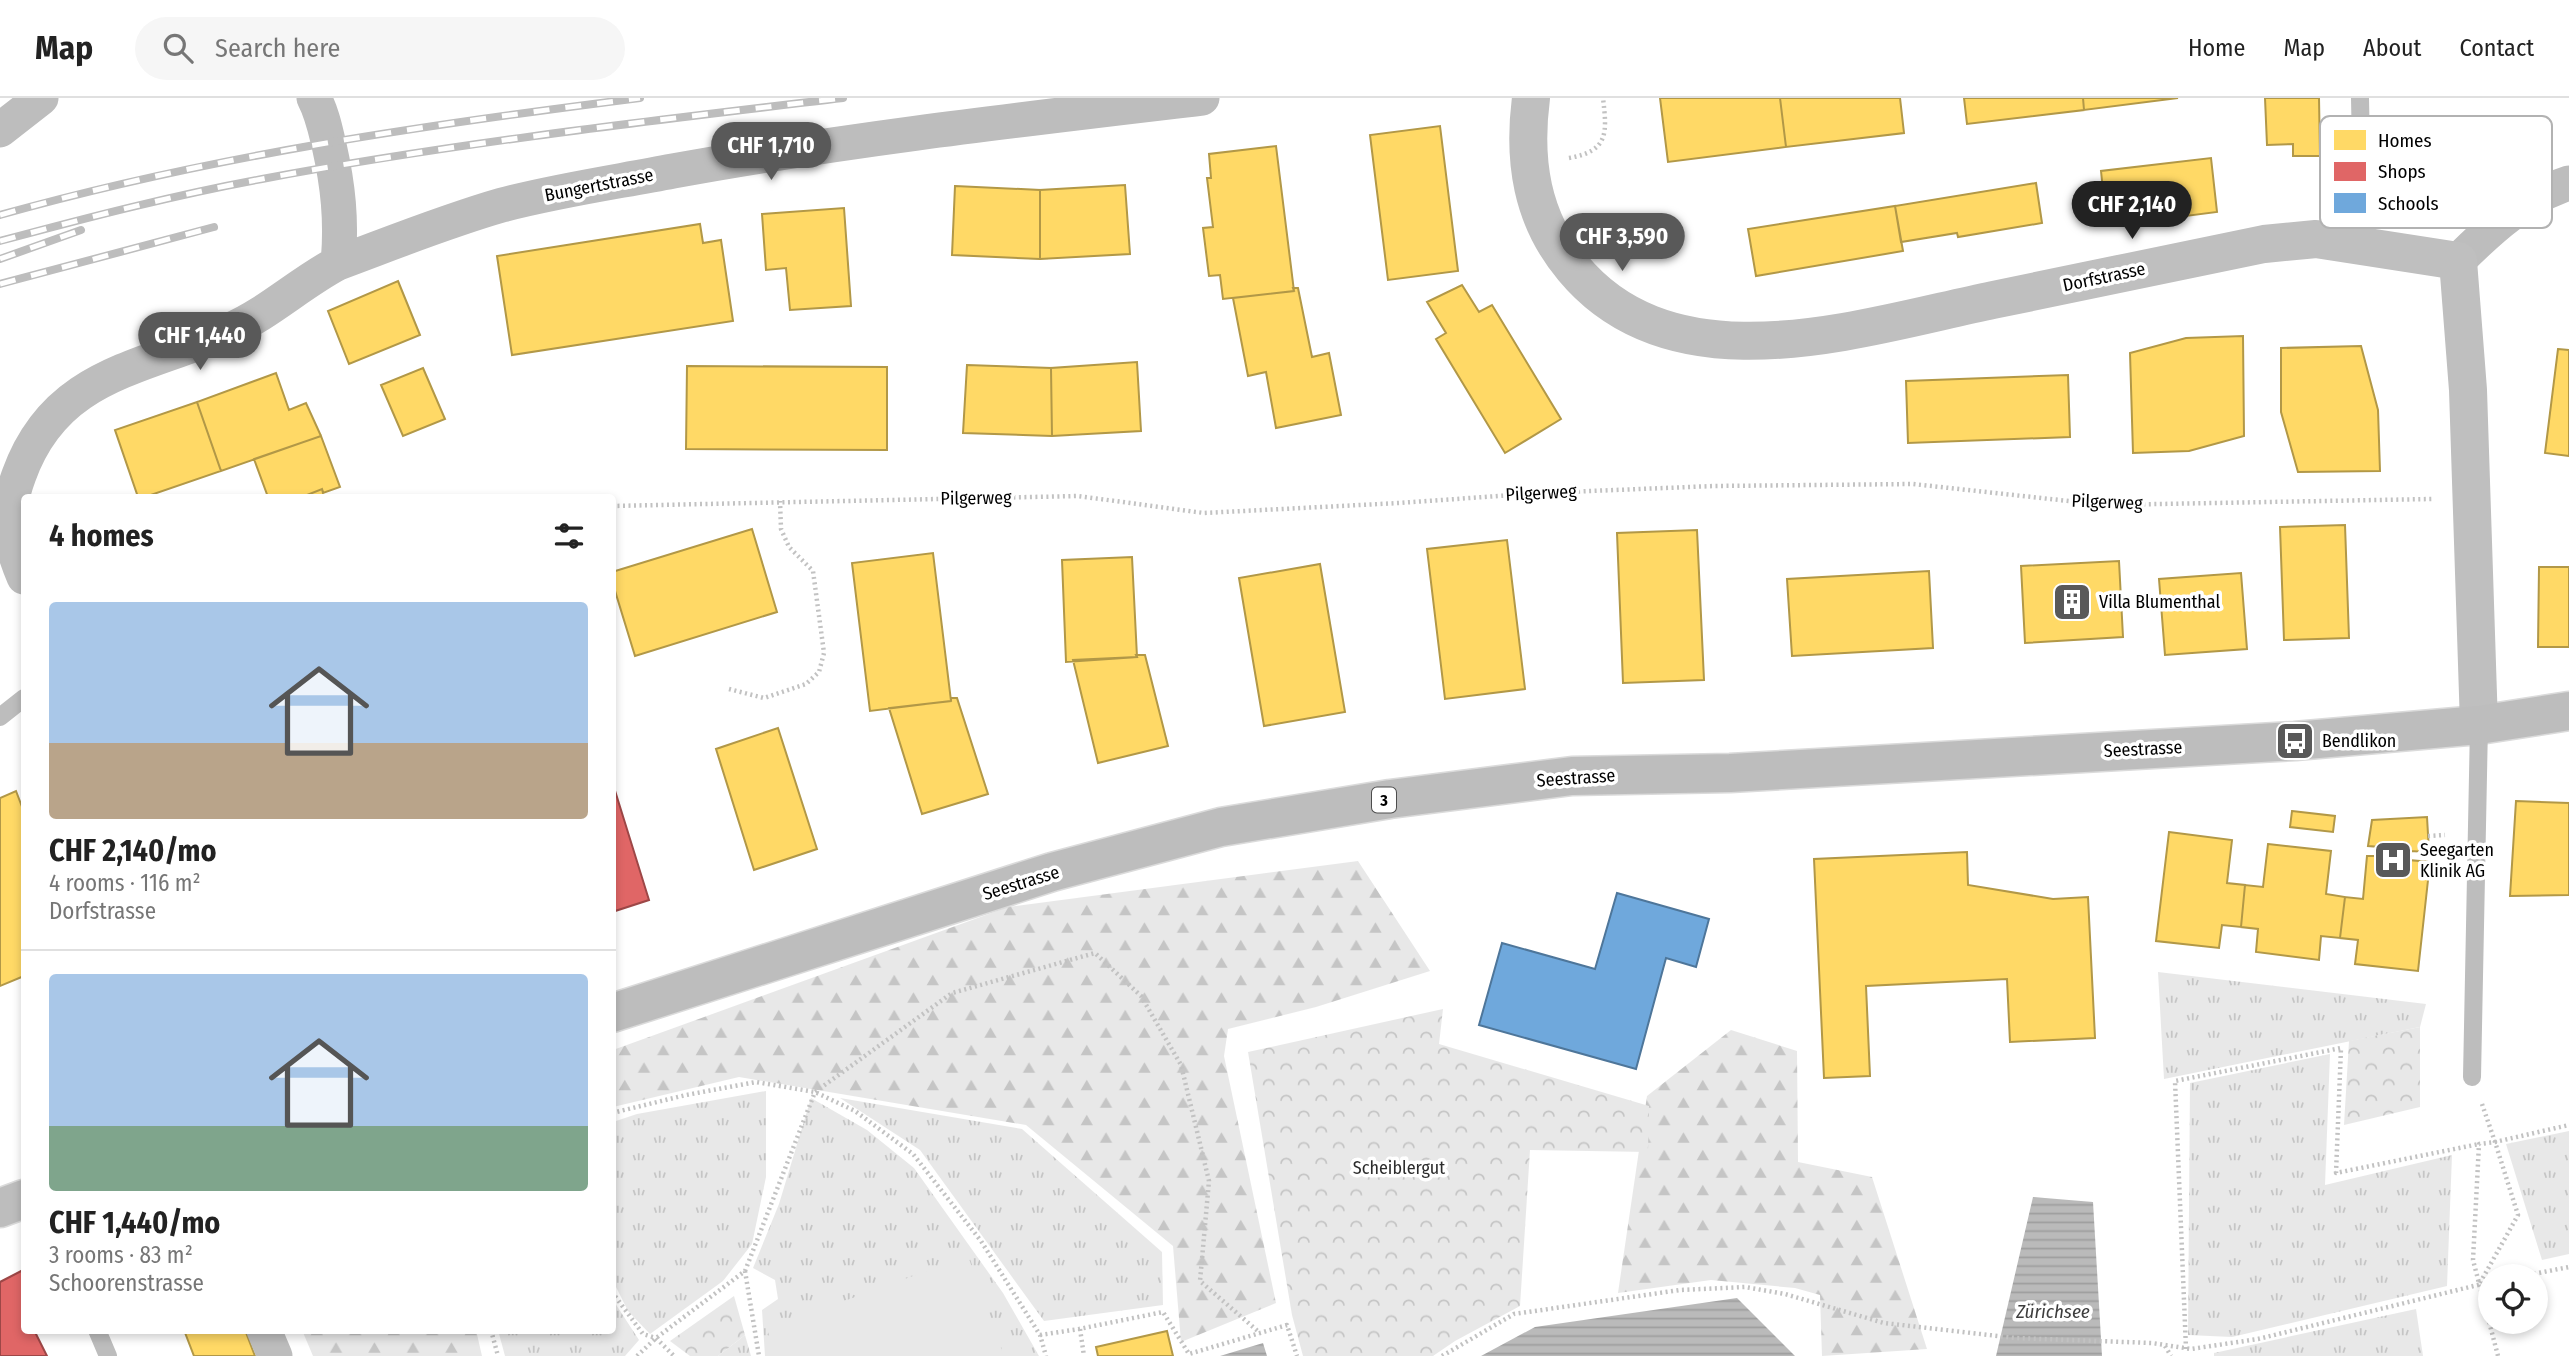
<!DOCTYPE html>
<meta charset="utf-8">
<style>
body{margin:0;font-family:"Fira Sans Condensed",sans-serif;background:#f6f6f6;color:#222;height:100vh;display:flex;flex-direction:column;font-size:26px;white-space:nowrap}
*{box-sizing:border-box;margin:0}
p{font-size:23px;color:#767676}
.icon{flex:none;width:38px;height:38px;fill:none;stroke:currentColor;stroke-width:2;stroke-linecap:round;stroke-linejoin:round}
.map{position:relative;flex:1;overflow:hidden}
.side{position:absolute;left:21px;top:396px;width:595px;height:840px;display:flex;flex-direction:column;background:#fff;border-radius:7px;box-shadow:0 4px 10px #0003}
.side>*{flex:none}
.controls{position:absolute;left:2478px;top:1166px;display:grid;gap:14px}
.controls a{display:grid;place-items:center;width:70px;height:70px;border-radius:50%;background:#fff;box-shadow:0 4px 10px #0003;font-size:35px}
.price{position:absolute;translate:-50% -60px;padding:0 16px;border-radius:24px;background:#595959;color:#fff;font-size:23px;line-height:46px;filter:drop-shadow(0 2px 4px #0008)}
.price::after{content:'';position:absolute;left:50%;top:42px;width:21px;height:16px;margin-left:-10px;background:inherit;clip-path:polygon(0 0,100% 0,50% 100%)}
.price.on{background:#222;color:#fff}
ul{padding:0;list-style:none}
li{display:grid;align-content:center;gap:14px;height:371px;padding:0 28px}
li+li{border-top:2px solid #e0e0e0}
li span{display:grid;place-items:center;height:217px;border-radius:7px;color:#555}
li>.icon{margin-inline-start:auto}
span .icon{width:126px;height:126px;fill:#fffc;stroke-width:1}
li b{font-size:30px}
h2{display:flex;justify-content:space-between;align-items:center;height:84px;padding:0 28px;font-size:30px}
header{display:flex;align-items:center;gap:42px;box-sizing:border-box;height:98px;padding:0 35px;background:#fff;border-bottom:2px solid #e0e0e0}
header strong{font-size:33px}
nav{display:flex;gap:38px;margin-inline-start:auto;font-size:24px}
.search{width:490px;height:63px;background:#f6f6f6;display:flex;align-items:center;gap:18px;box-sizing:border-box;padding:0 24px;border-radius:38px;color:#767676;font-size:26px}
.map>svg:first-child{display:block}
.grass{fill:url(#grass-tufts)}
.forest{fill:url(#forest-firs)}
.park{fill:url(#park-crowns)}
.garden{fill:#e8e8e8}
.water{fill:url(#water-rules)}
.homes{fill:#ffd966;stroke:#b29847;stroke-width:2}
.shops{fill:#e06666;stroke:#9d4747;stroke-width:2}
.schools{fill:#6fa8dc;stroke:#4e769a;stroke-width:2}
.lines{fill:none;stroke-linecap:round;stroke-linejoin:round}
.primary-casing{stroke:#dbdbdb;stroke-width:41}
.path{stroke:#c2c2c2;stroke-width:4.5;stroke-dasharray:2 3.5;stroke-linecap:butt}
.lane{stroke:#bdbdbd;stroke-width:18}
.street{stroke:#bdbdbd;stroke-width:35}
.secondary{stroke:#bfbfbf;stroke-width:38}
.primary{stroke:#bdbdbd;stroke-width:38}
.rail-casing{stroke:#bdbdbd;stroke-width:8}
.rail{stroke:#fff;stroke-width:5;stroke-dasharray:16;stroke-linecap:butt}
.labels{text-anchor:middle;stroke-width:7;stroke-linejoin:round;paint-order:stroke}
.shield{fill:#fff;stroke:#4c4c4c;stroke-width:2}
.shield-label{font-size:16px;font-weight:bold;fill:#000}
.street-label{font-size:18px;fill:#000;stroke:#fff}
.poi-label{font-size:18px;fill:#000;stroke:#fff;text-anchor:start}
.park-label{font-size:18px;fill:#2c2c2c;stroke:#fff}
.water-label{font-size:19px;font-style:italic;fill:#3d3d3d;stroke:#fff}
.key{fill:#fff;stroke:#b2b2b2;stroke-width:2}
.key-label{font-size:19px;fill:#000}
</style>
<header>
<strong>Map</strong>
<div class="search"><svg class="icon" aria-label="search" viewBox="0 0 24 24"><circle cx="10" cy="10" r="6"/><path d="M15 15l6 6"/></svg>Search here</div>
<nav><a>Home</a><a>Map</a><a>About</a><a>Contact</a></nav>
</header>
<div class="map">
<svg width="2569" height="1258" viewBox="0 0 2569 1258">
<defs>
<pattern id="grass-tufts" width="24" height="20" patternUnits="userSpaceOnUse" patternTransform="scale(1.75)"><rect width="24" height="20" fill="#e8e8e8"/><path d="M3 7l-1-3M5 7V3M7 7l1-3M15 17l-1-3M17 17v-4M19 17l1-3" fill="none" stroke="#c5c5c5"/></pattern>
<pattern id="forest-firs" width="22" height="20" patternUnits="userSpaceOnUse" patternTransform="scale(1.75)"><rect width="22" height="20" fill="#e8e8e8"/><path d="M5 1l3.5 6h-7zM16 11l3.5 6h-7z" fill="#c5c5c5"/></pattern>
<pattern id="park-crowns" width="20" height="18" patternUnits="userSpaceOnUse" patternTransform="scale(1.75)"><rect width="20" height="18" fill="#e8e8e8"/><path d="M2 6a3 3 0 1 1 6 0M12 15a3 3 0 1 1 6 0" fill="none" stroke="#c5c5c5"/></pattern>
<pattern id="water-rules" width="6" height="5" patternUnits="userSpaceOnUse" patternTransform="scale(1.75)"><rect width="6" height="5" fill="#bababa"/><path d="M0 2.5h6" fill="none" stroke="#9e9e9e"/></pattern>
</defs>
<rect width="100%" height="100%" fill="#fff"/>
<path class="grass" d="M 2158,874 L 2426,906 L 2420,929 L 2164,981 Z
M 2330,956 L 2325,1087 L 2452,1057 L 2447,1188 L 2232,1239 L 2188,1237 L 2190,985 Z
M 766,993 L 766,1079 L 752,1146 L 723,1183 L 650,1236 L 628,1213 L 613,1183 L 613,1024 L 637,1016 Z
M 811,1000 L 867,1032 L 914,1070 L 1003,1195 L 1039,1258 L 765,1258 L 762,1212 L 778,1201 L 775,1182 L 753,1170 L 779,1106 Z
M 840,1000 L 1022,1031 L 1162,1154 L 1163,1207 L 1044,1223 L 920,1052 Z
M 2569,1033 L 2569,1156 L 2542,1162 L 2506,1046 Z
M 613,1202 L 639,1242 L 625,1258 L 505,1258 L 498,1232 L 612,1232 Z
M 2416,1211 L 2423,1258 L 2214,1258 L 2214,1255 Z
M 745,1237 L 751,1258 L 718,1258 Z"/>
<path class="forest" d="M 1358,763 L 1430,873 L 1316,909 L 1228,931 L 1224,958 L 1276,1205 L 1181,1244 L 1173,1148 L 1026,1027 L 739,979 L 613,1009 L 613,952 L 1008,809 Z
M 1731,932 L 1797,953 L 1798,1064 L 1872,1079 L 1927,1251 L 1822,1258 L 1820,1197 L 1795,1190 L 1711,1182 L 1618,1195 L 1647,998 Z
M 302,1232 L 476,1232 L 482,1258 L 313,1258 Z"/>
<path class="park" d="M 1443,911 L 1439,946 L 1649,1008 L 1648,1054 L 1530,1052 L 1520,1208 L 1455,1243 L 1433,1258 L 1303,1258 L 1292,1217 L 1248,954 Z
M 2420,929 L 2420,1009 L 2344,1027 L 2349,943 Z
M 734,1198 L 745,1237 L 718,1258 L 690,1258 L 670,1243 Z"/>
<path class="garden" d="M 968,1158 L 1004,1258 L 776,1258 L 767,1231 Z"/>
<path class="water" d="M 2033,1099 L 2093,1104 L 2102,1258 L 1996,1258 Z
M 1737,1200 L 1795,1258 L 1481,1258 L 1535,1229 Z
M 1263,1245 L 1267,1258 L 1220,1258 Z"/>
<path class="homes" d="M 1660,0 L 1780,0 L 1786,49 L 1668,64 Z
M 1780,0 L 1900,0 L 1904,35 L 1786,49 Z
M 1964,0 L 2083,0 L 2084,12 L 1967,26 Z
M 2083,0 L 2178,0 L 2084,12 Z
M 2265,0 L 2319,0 L 2320,58 L 2293,58 L 2293,46 L 2267,47 Z
M 1440,28 L 1458,173 L 1388,182 L 1370,37 Z
M 1276,48 L 1294,193 L 1223,201 L 1220,177 L 1209,178 L 1203,130 L 1213,129 L 1207,80 L 1211,80 L 1209,56 Z
M 2211,60 L 2217,114 L 2186,118 L 2185,112 L 2106,122 L 2101,73 Z
M 2036,85 L 2042,125 L 1958,139 L 1957,135 L 1901,144 L 1895,108 Z
M 1125,87 L 1130,156 L 1040,161 L 1040,92 Z
M 955,88 L 1040,92 L 1040,161 L 952,157 Z
M 1895,108 L 1903,153 L 1756,178 L 1748,131 Z
M 844,110 L 851,208 L 790,212 L 786,170 L 766,172 L 762,116 Z
M 700,126 L 703,145 L 721,142 L 733,223 L 512,257 L 497,158 Z
M 398,183 L 420,237 L 349,266 L 328,213 Z
M 1462,187 L 1479,214 L 1492,207 L 1561,321 L 1505,355 L 1436,241 L 1446,235 L 1427,204 Z
M 1293,190 L 1298,190 L 1312,259 L 1329,255 L 1341,317 L 1276,330 L 1266,274 L 1248,278 L 1233,200 L 1294,193 Z
M 2243,238 L 2244,338 L 2189,353 L 2133,355 L 2130,255 L 2186,240 Z
M 2361,248 L 2378,312 L 2380,373 L 2298,374 L 2281,314 L 2281,250 Z
M 2558,251 L 2569,252 L 2569,358 L 2545,355 Z
M 1137,264 L 1141,333 L 1052,338 L 1051,270 Z
M 967,267 L 1051,270 L 1052,338 L 963,335 Z
M 687,268 L 887,269 L 887,352 L 686,351 Z
M 423,270 L 445,321 L 403,338 L 381,287 Z
M 276,275 L 289,312 L 306,305 L 321,338 L 221,373 L 197,304 Z
M 2068,277 L 2070,339 L 1908,345 L 1906,283 Z
M 197,304 L 221,373 L 145,399 L 138,399 L 115,332 Z
M 321,338 L 340,389 L 323,395 L 322,391 L 302,399 L 268,399 L 254,361 Z
M 322,391 L 325,399 L 302,399 Z
M 2345,427 L 2349,540 L 2284,542 L 2280,429 Z
M 752,431 L 777,514 L 635,558 L 612,483 L 612,474 Z
M 1697,432 L 1704,582 L 1623,585 L 1617,435 Z
M 1507,442 L 1525,591 L 1445,601 L 1427,451 Z
M 933,455 L 951,603 L 870,613 L 852,465 Z
M 1132,459 L 1137,559 L 1066,564 L 1062,462 Z
M 2119,463 L 2123,539 L 2025,545 L 2021,468 Z
M 1320,466 L 1345,614 L 1264,628 L 1239,480 Z
M 2539,469 L 2569,469 L 2569,549 L 2538,549 Z
M 1929,473 L 1933,550 L 1792,558 L 1787,481 Z
M 2241,475 L 2247,551 L 2165,557 L 2159,481 Z
M 1136,557 L 1145,557 L 1168,648 L 1098,665 L 1073,562 L 1137,559 Z
M 951,600 L 957,600 L 988,696 L 922,716 L 889,610 L 951,603 Z
M 778,630 L 817,751 L 754,772 L 716,651 Z
M 16,693 L 24,714 L 24,878 L 0,888 L 0,700 Z
M 2516,703 L 2569,705 L 2569,797 L 2510,798 Z
M 2292,713 L 2335,718 L 2333,734 L 2290,729 Z
M 2427,719 L 2429,754 L 2409,753 L 2409,762 L 2430,764 L 2418,873 L 2355,866 L 2358,842 L 2340,840 L 2345,799 L 2363,801 L 2367,758 L 2379,758 L 2380,749 L 2368,748 L 2372,722 Z
M 2169,734 L 2232,742 L 2227,785 L 2245,787 L 2241,829 L 2222,827 L 2219,850 L 2156,843 Z
M 2268,746 L 2331,753 L 2326,796 L 2345,799 L 2340,840 L 2321,838 L 2319,862 L 2256,854 L 2258,831 L 2241,829 L 2245,787 L 2263,789 Z
M 1967,754 L 1968,787 L 2053,801 L 2088,799 L 2095,940 L 2010,944 L 2007,881 L 1866,888 L 1870,978 L 1824,980 L 1814,761 Z
M 184,1232 L 245,1232 L 255,1258 L 194,1258 Z
M 1167,1233 L 1173,1258 L 1098,1258 L 1096,1249 Z"/>
<path class="shops" d="M 612,683 L 649,802 L 612,814 Z
M 23,1172 L 24,1232 L 34,1232 L 47,1258 L 0,1258 L 0,1184 Z"/>
<path class="schools" d="M 1617,795 L 1709,821 L 1696,869 L 1666,860 L 1636,971 L 1479,927 L 1502,845 L 1595,871 Z"/>
<g class="lines">
<defs>
<path id="primary" d="M 612,915 L 1052,774 L 1221,729 L 1390,701 L 1572,678 L 1730,675 L 2295,643 L 2479,627 L 2569,613
M 0,1110 L 24,1101"/>
</defs>
<use href="#primary" class="primary-casing"/>
<path class="path" d="M 1569,60 C 1609,53 1607,35 1603,0
M 2359,106 L 2362,80
M 612,408 L 1078,398 L 1204,415 L 1399,405 L 1541,395 L 1714,388 L 1913,386 L 2105,407 L 2432,401
M 729,591 L 764,600 L 806,586 L 819,574 L 824,555 L 813,473 L 789,449 L 781,431 L 780,403
M 2428,738 L 2445,737
M 2482,1006 L 2495,1044 L 2479,1046 L 2473,1162 L 2498,1258
M 612,1015 L 686,997 L 756,984 L 815,994 L 855,1013 L 913,1056 L 981,1143 L 1040,1237 L 1046,1258
M 745,1173 L 759,1258
M 2523,1178 L 2569,1169
M 2480,1185 L 2518,1117 L 2495,1044 L 2569,1027
M 612,1194 L 643,1236 L 656,1240 L 674,1258
M 1080,1231 L 1084,1258
M 491,1232 L 498,1258
M 1040,1237 L 1079,1231 L 1163,1214 L 1189,1256 L 1287,1227 L 1297,1258
M 2165,1248 L 2171,1258
M 2186,1251 L 2175,983 L 2341,950 L 2336,1075 L 2479,1046
M 637,1258 L 656,1240 L 745,1173 L 815,994 L 952,895 L 1095,855 L 1141,898 L 1181,967 L 1209,1083 L 1200,1183 L 1260,1235
M 1442,1258 L 1514,1216 L 1680,1192 L 1745,1189 L 1785,1196 L 1884,1225 L 2015,1240 L 2152,1245 L 2191,1251 L 2258,1241 L 2490,1184"/>
<path class="lane" d="M 2360,0 L 2361,50
M 0,619 L 24,600
M 2472,979 L 2479,627
M 97,1232 L 108,1258"/>
<path class="street" d="M 0,32 L 41,0
M 2458,163 C 2490,131 2525,99 2569,85
M 338,165 C 392,145 446,123 502,107 C 559,92 616,84 673,73 C 848,41 1025,21 1202,0
M 24,479 C 8,441 4,417 19,377 C 56,274 144,271 230,232 C 269,215 300,185 338,165 C 342,123 338,87 329,47 C 325,30 322,15 314,0
M 264,1232 L 275,1258"/>
<path class="secondary" d="M 1531,0 C 1523,62 1531,120 1573,170 C 1675,293 1862,229 1993,202 C 2083,183 2174,165 2264,146 L 2316,141 L 2458,163 L 2468,292 L 2479,627"/>
<use href="#primary" class="primary"/>
<defs>
<path id="rail" d="M 0,117 C 210,58 424,27 640,0
M 0,143 C 86,120 174,97 262,81 C 455,45 649,23 843,0
M 0,161 L 81,132
M 0,186 L 214,129"/>
</defs>
<use href="#rail" class="rail-casing"/>
<use href="#rail" class="rail"/>
</g>
<defs>
<symbol id="building-square" viewBox="-11 -11 22 22"><rect x="-9" y="-9" width="18" height="18" rx="4" fill="#595959" stroke="#fff"/><path d="M-4-6H4V6H1V3H-1V6H-4ZM-2.5-4.3h1.7v1.8h-1.7ZM.8-4.3h1.7v1.8H.8ZM-2.5-1h1.7V.8h-1.7ZM.8-1h1.7V.8H.8Z" fill="#fff"/></symbol>
<symbol id="bus-square" viewBox="-11 -11 22 22"><rect x="-9" y="-9" width="18" height="18" rx="4" fill="#595959" stroke="#fff"/><path d="M-5-6H5V4H4V6H2V4H-2V6H-4V4H-5ZM-3.5-4V0h7V-4ZM-3.5 1.2v1.5H-2V1.2ZM2 1.2v1.5H3.5V1.2Z" fill="#fff"/></symbol>
<symbol id="hospital-square" viewBox="-11 -11 22 22"><rect x="-9" y="-9" width="18" height="18" rx="4" fill="#595959" stroke="#fff"/><path d="M-5-5h3v3.5h4V-5h3V5h-3V1.5h-4V5h-3Z" fill="#fff"/></symbol>
</defs>
<g fill-rule="evenodd">
<use href="#building-square" x="2050" y="482" width="44" height="44"/>
<use href="#bus-square" x="2273" y="621" width="44" height="44"/>
<use href="#hospital-square" x="2371" y="740" width="44" height="44"/>
</g>
<g class="labels">
<rect class="shield" x="1372" y="689.5" width="24" height="25" rx="5"/>
<g class="shield-label">
<text x="1384" y="708">3</text>
</g>
<g class="street-label">
<text transform="translate(599 87) rotate(-11)" y="6">Bungertstrasse</text>
<text transform="translate(2104 179) rotate(-12)" y="6">Dorfstrasse</text>
<text transform="translate(1541 395) rotate(-3)" y="6">Pilgerweg</text>
<text transform="translate(976 400) rotate(-1)" y="6">Pilgerweg</text>
<text transform="translate(2107 404) rotate(2)" y="6">Pilgerweg</text>
<text transform="translate(2143 651) rotate(-3)" y="6">Seestrasse</text>
<text transform="translate(1576 680) rotate(-4)" y="6">Seestrasse</text>
<text transform="translate(1021 785) rotate(-17)" y="6">Seestrasse</text>
</g>
<g class="poi-label">
<text x="2099" y="510">Villa Blumenthal</text>
<text x="2322" y="649">Bendlikon</text>
<text x="2420" y="758">Seegarten<tspan x="2420" dy="21">Klinik AG</tspan></text>
</g>
<g class="park-label">
<text x="1399" y="1076">Scheiblergut</text>
</g>
<g class="water-label">
<text x="2053" y="1220">Zürichsee</text>
</g>
</g>
<rect x="2320" y="18" width="232" height="112" rx="10" class="key"/>
<rect x="2334" y="32" width="32" height="20" fill="#ffd966"/>
<rect x="2334" y="64" width="32" height="19" fill="#e06666"/>
<rect x="2334" y="95" width="32" height="20" fill="#6fa8dc"/>
<g class="key-label">
<text x="2378" y="49">Homes</text>
<text x="2378" y="80">Shops</text>
<text x="2378" y="112">Schools</text>
</g>
</svg>
<div class="controls">
<a><svg class="icon" aria-label="locate" viewBox="0 0 24 24"><circle cx="12" cy="12" r="6"/><path d="M12 2v4M12 18v4M2 12h4M18 12h4"/></svg></a>
</div>
<b class="price" style="left:771px;top:84px">CHF 1,710</b>
<b class="price on" style="left:2132px;top:143px">CHF 2,140</b>
<b class="price" style="left:1622px;top:175px">CHF 3,590</b>
<b class="price" style="left:200px;top:274px">CHF 1,440</b>
<section class="side">
<h2>4 homes<svg class="icon" aria-label="filters" viewBox="0 0 24 24"><path d="M4 7h16M4 17h16"/><circle cx="9" cy="7" r="2"/><circle cx="15" cy="17" r="2"/></svg></h2>
<ul>
<li><span style="background:linear-gradient(#a9c7e8 65%,#b9a48a 0)"><svg class="icon" aria-label="home" viewBox="0 0 24 24"><path d="M3 11l9-7 9 7M6 9v11h12V9"/></svg></span><div><b>CHF 2,140/mo</b><p>4 rooms · 116 m²</p><p>Dorfstrasse</p></div></li>
<li><span style="background:linear-gradient(#a9c7e8 70%,#7fa58c 0)"><svg class="icon" aria-label="home" viewBox="0 0 24 24"><path d="M3 11l9-7 9 7M6 9v11h12V9"/></svg></span><div><b>CHF 1,440/mo</b><p>3 rooms · 83 m²</p><p>Schoorenstrasse</p></div></li>
</ul>
</section>
</div>
